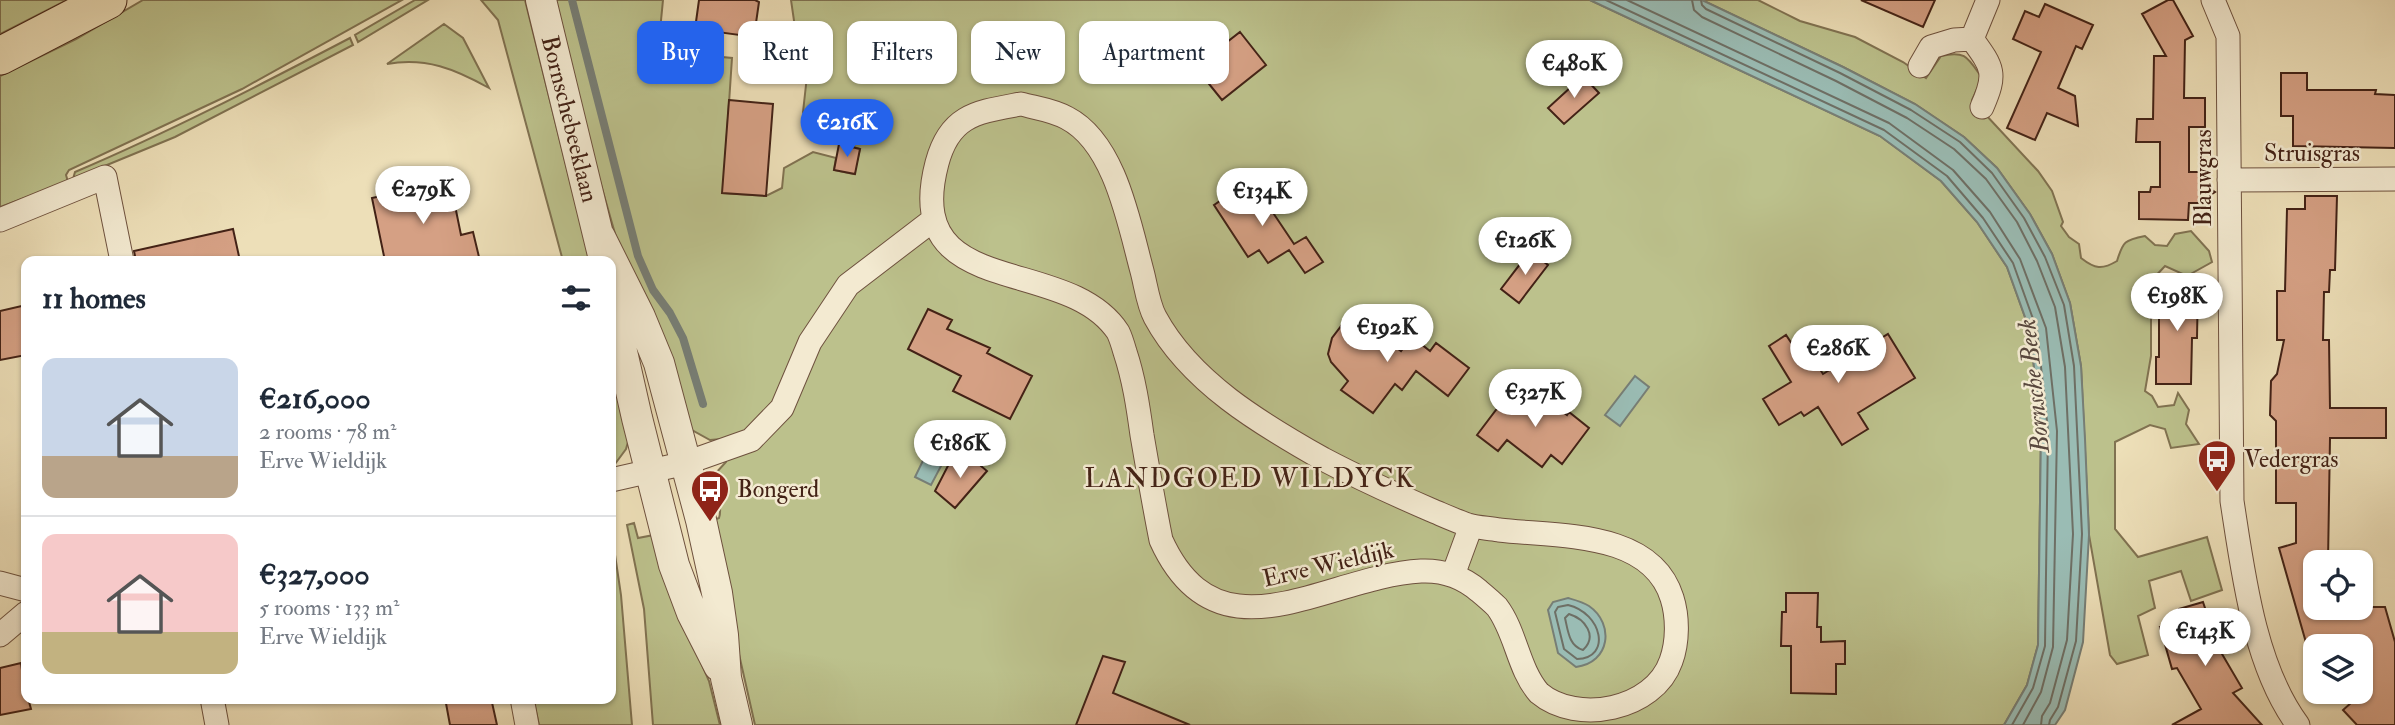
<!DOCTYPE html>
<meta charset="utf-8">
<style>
body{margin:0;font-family:"IM FELL Double Pica",serif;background:#f2f2f3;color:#1f2937;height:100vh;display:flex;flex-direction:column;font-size:26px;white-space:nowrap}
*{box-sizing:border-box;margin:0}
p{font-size:23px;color:#747a83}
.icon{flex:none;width:38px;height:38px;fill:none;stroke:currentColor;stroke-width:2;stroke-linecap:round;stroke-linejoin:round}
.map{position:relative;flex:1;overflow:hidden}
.sheet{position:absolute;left:21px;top:256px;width:595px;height:448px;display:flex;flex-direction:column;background:#fff;border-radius:14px;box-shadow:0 2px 5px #0004}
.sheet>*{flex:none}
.hud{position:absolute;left:637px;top:21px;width:665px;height:63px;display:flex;gap:14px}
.tools{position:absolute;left:2303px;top:550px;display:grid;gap:14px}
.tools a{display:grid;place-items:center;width:70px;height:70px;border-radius:14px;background:#fff;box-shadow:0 2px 5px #0004;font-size:35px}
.price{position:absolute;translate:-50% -60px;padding:0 16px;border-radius:24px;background:#fff;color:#222;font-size:23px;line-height:46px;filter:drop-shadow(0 2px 4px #0008)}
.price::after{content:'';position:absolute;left:50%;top:42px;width:21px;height:16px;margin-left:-10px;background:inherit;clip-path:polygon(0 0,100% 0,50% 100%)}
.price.selected{background:#2563eb;color:#fff}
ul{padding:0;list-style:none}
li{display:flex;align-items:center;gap:21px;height:175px;padding:0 21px}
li+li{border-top:2px solid #e0e1e3}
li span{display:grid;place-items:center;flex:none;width:196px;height:140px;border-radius:14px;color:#555}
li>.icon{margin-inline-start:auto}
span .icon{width:84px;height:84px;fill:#fffc;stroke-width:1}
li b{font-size:30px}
h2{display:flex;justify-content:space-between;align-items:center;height:84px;padding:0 21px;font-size:30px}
.chip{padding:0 24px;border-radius:14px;background:#fff;box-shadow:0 2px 5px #0004;font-size:24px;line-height:63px}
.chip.selected{background:#2563eb;color:#fff}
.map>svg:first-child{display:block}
.green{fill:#bcc18c;stroke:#807251;stroke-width:2}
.water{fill:#9abcb4;stroke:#777e75;stroke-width:2}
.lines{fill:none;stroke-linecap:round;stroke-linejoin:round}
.shore{stroke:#6e6f65;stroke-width:2}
.stream{stroke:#777e75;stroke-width:8}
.building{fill:#d5a084;stroke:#432216;stroke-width:2}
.minor-casing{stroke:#6e513e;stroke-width:25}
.tertiary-casing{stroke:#6e513e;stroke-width:32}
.primary-casing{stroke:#432216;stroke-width:39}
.minor{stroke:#f3ead1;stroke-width:23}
.tertiary{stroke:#f3ead1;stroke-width:30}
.primary{stroke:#eddfb8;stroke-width:37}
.labels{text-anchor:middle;stroke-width:5;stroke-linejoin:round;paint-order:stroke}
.street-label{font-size:24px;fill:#432216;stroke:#f3ead1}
.poi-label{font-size:24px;fill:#432216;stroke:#f3ead1;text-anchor:start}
.water-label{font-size:26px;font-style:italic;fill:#59483e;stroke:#f3ead1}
.neighbourhood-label{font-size:26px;letter-spacing:2px;fill:#432216;stroke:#f3ead1}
</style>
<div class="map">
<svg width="2395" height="725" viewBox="0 0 2395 725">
<rect width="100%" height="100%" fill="#eddfb8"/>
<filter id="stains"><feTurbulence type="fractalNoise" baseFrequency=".00286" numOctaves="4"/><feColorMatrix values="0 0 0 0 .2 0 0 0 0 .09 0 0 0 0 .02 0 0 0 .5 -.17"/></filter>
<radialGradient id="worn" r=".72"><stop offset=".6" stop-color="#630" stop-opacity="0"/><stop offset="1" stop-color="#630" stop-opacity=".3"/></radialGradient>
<path class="green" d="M 0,0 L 67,0 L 0,34 Z
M 143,0 L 402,0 L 242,89 L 69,170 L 66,175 L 68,182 L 0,207 L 0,76 L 76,39 Z
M 415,0 L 428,0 L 358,42 L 355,35 Z
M 481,0 L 525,0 L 590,261 L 563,261 L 498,20 Z
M 548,0 L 663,0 L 658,51 L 732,58 L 723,193 L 766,196 L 782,188 L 784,168 L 813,152 L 836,158 L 834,170 L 854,174 L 860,149 L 814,136 L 803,112 L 809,58 L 799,55 L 791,0 L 1590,0 L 1880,136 L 1941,181 L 1977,222 L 2007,267 L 2030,331 L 2041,431 L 2038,645 L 2027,685 L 2004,725 L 755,725 L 717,557 L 714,520 L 719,518 C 723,507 715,488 715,474 L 726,462 L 721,439 L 710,440 L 692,430 L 622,258 Z
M 1702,0 L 1758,0 L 1800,21 L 1855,37 L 1903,62 L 1926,78 L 1941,56 C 1966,50 1968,58 1982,78 L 1972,100 L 2038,171 L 2052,191 L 2063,222 L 2061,226 L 2069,237 L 2079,244 L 2081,258 C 2095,269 2102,270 2117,261 C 2123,241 2125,240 2145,236 L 2155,245 L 2167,246 L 2175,234 L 2191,231 L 2209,251 L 2212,262 L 2187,276 L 2165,266 L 2151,281 L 2151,356 L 2145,391 L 2152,396 L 2158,407 L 2174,405 L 2178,393 L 2189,410 L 2186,424 L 2199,444 L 2171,448 L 2165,429 L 2150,425 L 2115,442 L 2115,529 L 2138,557 L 2207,537 L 2222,590 L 2191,601 L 2181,571 L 2149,581 L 2155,608 L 2138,616 L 2148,655 L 2117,664 L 2110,655 L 2089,535 L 2081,366 L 2070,303 L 2052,254 L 2030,214 L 1997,168 L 1964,137 L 1915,104 L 1843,67 Z
M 444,24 L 463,38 L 489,88 C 455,69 426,57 387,64 Z
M 350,38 L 353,45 L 175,137 L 73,179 L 75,172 C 169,132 260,85 350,38 Z
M 611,347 L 630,435 L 626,449 L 615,464 L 611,446 Z
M 634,523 L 638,538 L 659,534 L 687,630 L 709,681 L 720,725 L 653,725 L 644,609 L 627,525 Z
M 611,528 L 621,595 L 632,725 L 539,725 L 533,698 L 611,698 Z"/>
<path class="water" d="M 1590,0 L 1702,0 L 1843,67 L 1915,104 L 1964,137 L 1997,168 L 2030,214 L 2052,254 L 2070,303 L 2081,366 L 2085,439 L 2089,535 L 2083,642 L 2065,710 L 2055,725 L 2004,725 L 2027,685 L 2038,645 L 2041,431 L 2030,331 L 2007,267 L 1977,222 L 1941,181 L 1880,136 Z
M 1635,376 L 1649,387 L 1620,426 L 1605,415 Z
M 932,442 L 949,451 L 931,485 L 915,477 Z
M 1568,598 C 1575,600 1583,602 1589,606 C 1615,624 1610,663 1576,667 L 1558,653 L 1548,610 L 1553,602 Z"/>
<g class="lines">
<path class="shore" d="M 1606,0 L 1884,130 L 1947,176 L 1983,218 L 2013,263 L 2037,330 L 2048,431 L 2045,646 L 2033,688 L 2012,725
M 1627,0 L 1889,123 L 1953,170 L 1990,212 L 2020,259 L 2046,328 L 2057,431 L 2053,647 L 2041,692 L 2023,725
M 1692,0 L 1694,10 L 1702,17 L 1836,81 L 1907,118 L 1954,149 L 1986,179 L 2017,222 L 2037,261 L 2055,307 L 2065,367 L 2073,534 L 2067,640 L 2050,703 L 2042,716 L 2041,725
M 1701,0 L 1702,5 L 1706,9 L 1840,73 L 1911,110 L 1960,142 L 1992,173 L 2024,218 L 2045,257 L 2064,305 L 2074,366 L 2082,534 L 2076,641 L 2058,707 L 2050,720 L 2049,725
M 1568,605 C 1602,613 1612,658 1577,659 L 1564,649 L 1555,612 L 1558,607 Z
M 1569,614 C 1585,619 1598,636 1583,650 C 1569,646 1568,631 1565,618 Z"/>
<path class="stream" d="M 572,0 L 638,256 L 653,290 L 670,313 L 683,338 L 703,404"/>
</g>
<path class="building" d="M 699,0 L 755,0 L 759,2 L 754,37 L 695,29 Z
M 1861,0 L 1935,0 L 1923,27 Z
M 2168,0 L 2173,0 L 2193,36 L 2185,40 L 2184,98 L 2205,98 L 2205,127 L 2189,127 L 2189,172 L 2205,172 L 2204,185 L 2215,192 L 2198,203 L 2189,203 L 2188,220 L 2139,219 L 2139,192 L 2150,192 L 2151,187 L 2160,187 L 2160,142 L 2136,142 L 2137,119 L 2153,119 L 2154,56 L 2166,56 L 2142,14 Z
M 2045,4 L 2093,25 L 2082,49 L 2076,46 L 2058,88 L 2075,96 L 2078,126 L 2047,113 L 2035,140 L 2007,128 L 2041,52 L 2013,39 L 2025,11 L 2039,17 Z
M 1240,32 L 1266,65 L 1222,100 L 1188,58 L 1211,39 L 1218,49 Z
M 2281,73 L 2307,73 L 2307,90 L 2376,90 L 2375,94 L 2395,95 L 2395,148 L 2293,146 L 2293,116 L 2281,116 Z
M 1583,76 L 1599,93 L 1564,124 L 1548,108 Z
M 729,100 L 773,104 L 766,196 L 722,193 Z
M 839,144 L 860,149 L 855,174 L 834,170 Z
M 1251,180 L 1294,244 L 1306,237 L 1323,262 L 1305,273 L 1289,250 L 1268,263 L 1259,250 L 1248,257 L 1214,205 Z
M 450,181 L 461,235 L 473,232 L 479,257 L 463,261 L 385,261 L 372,198 Z
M 2305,196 L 2337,196 L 2335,270 L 2330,270 L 2329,292 L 2324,292 L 2323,340 L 2329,340 L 2330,408 L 2386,408 L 2386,438 L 2330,438 L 2328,562 L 2315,562 L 2315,607 L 2385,607 L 2395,642 L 2395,725 L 2357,725 L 2343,710 L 2361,694 L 2361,646 L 2315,646 L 2315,653 L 2309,653 L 2279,548 L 2296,543 L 2296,503 L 2276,503 L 2276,421 L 2270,415 L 2271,381 L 2277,374 L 2284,340 L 2277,340 L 2277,291 L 2285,291 L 2287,209 L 2305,209 Z
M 233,229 L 240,261 L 136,261 L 134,251 Z
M 1530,251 L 1548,265 L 1519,303 L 1501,289 Z
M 2163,283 L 2198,283 L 2197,338 L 2192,338 L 2191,384 L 2156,384 L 2156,357 L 2159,357 L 2159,300 L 2163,301 Z
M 26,305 L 26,355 L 0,360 L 0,311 Z
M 928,309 L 952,320 L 947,329 L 990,348 L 987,353 L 1032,376 L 1010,419 L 953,391 L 961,376 L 908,349 Z
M 1351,313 L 1401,351 L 1412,337 L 1430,351 L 1436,343 L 1469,368 L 1448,396 L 1416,371 L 1402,390 L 1395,384 L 1373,413 L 1341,390 L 1348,381 L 1331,362 L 1328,354 L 1332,338 Z
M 1888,334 L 1915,378 L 1858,413 L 1868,429 L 1842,445 L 1818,407 L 1804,416 L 1801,412 L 1779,425 L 1763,399 L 1791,382 L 1769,346 L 1786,335 L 1800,356 L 1808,351 L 1823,374 Z
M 1528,385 L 1567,415 L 1569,412 L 1589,428 L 1562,464 L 1551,455 L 1542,467 L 1507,440 L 1498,451 L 1477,435 L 1499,406 L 1508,413 Z
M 968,455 L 987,471 L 955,508 L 935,491 L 953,456 L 961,463 Z
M 1786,593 L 1818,593 L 1817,627 L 1821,627 L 1821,642 L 1845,641 L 1845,664 L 1836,664 L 1836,694 L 1791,693 L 1791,646 L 1781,646 L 1782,612 L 1786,612 Z
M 2203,602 L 2207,614 L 2219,610 L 2227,638 L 2215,642 L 2242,688 L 2233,693 L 2262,725 L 2172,725 L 2201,709 L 2177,668 L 2172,669 L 2160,627 L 2182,621 L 2179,609 Z
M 1103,656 L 1125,662 L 1113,693 L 1190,725 L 1076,725 Z
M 21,663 L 26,698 L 28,698 L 31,709 L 0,715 L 0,668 Z
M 445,698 L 491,698 L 497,725 L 450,725 Z"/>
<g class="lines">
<defs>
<path id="minor" d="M 2213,0 L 2228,36 L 2232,501 C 2243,572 2254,666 2298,725
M 1972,39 C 1993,68 1997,73 1982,107
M 1972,39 L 1988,0
M 1920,66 L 1931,47 L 1954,40 L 1972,39
M 1021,104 C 1036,108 1053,110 1067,118 C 1115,143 1129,223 1142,271 C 1146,286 1148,304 1155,317 C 1190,382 1261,424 1323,459 C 1359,478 1394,494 1431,510 C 1443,515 1456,521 1468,525 C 1478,528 1489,528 1499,530 C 1558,537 1651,530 1672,598 C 1678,617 1678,642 1671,661 C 1654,710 1577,725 1539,693 C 1518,669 1516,632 1497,607 C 1492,602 1485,596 1479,591 C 1463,577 1442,570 1421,571 C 1326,576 1218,666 1161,540 C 1154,505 1148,470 1142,435 C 1138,406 1134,379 1125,352 C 1123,345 1121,338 1118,332 C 1066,253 900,303 937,163 C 950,114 978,112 1021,104 Z
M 2229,180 L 2395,179
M 0,220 L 105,177 L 122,261
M 611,480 L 686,463 L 751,440 L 782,408 L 810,342 L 848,285 L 933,220
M 1453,575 L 1471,526
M 0,583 L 26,590
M 0,635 L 26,613
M 212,698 L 217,725
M 522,698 L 527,725"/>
<path id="tertiary" d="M 541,0 L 603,255
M 600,237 L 640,317 L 659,363 L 701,520 L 717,593 L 723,635 L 726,678 L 737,725
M 611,303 L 637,418 L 674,565 L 692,613 L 719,666"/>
<path id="primary" d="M 0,56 L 108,0"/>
</defs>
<use href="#minor" class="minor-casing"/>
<use href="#tertiary" class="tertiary-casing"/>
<use href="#primary" class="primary-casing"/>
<use href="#minor" class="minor"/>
<use href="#tertiary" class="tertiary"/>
<use href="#primary" class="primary"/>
</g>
<defs>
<symbol id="bus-pin" viewBox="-11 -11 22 30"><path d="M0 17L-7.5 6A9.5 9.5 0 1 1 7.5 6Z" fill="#8f2418" stroke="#f3ead1"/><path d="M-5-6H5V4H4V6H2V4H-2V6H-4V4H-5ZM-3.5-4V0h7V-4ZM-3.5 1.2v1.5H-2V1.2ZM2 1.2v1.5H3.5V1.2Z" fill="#fff"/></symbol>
</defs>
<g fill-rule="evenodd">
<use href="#bus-pin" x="2195" y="437" width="44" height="60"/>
<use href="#bus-pin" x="688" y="467" width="44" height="60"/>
</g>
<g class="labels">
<g class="street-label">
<text transform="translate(570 119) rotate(76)" y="8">Bornschebeeklaan</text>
<text x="2312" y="161">Struisgras</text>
<text transform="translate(2203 178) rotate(-90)" y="8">Blauwgras</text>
<text transform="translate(1328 564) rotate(-13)" y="8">Erve Wieldijk</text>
</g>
<g class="poi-label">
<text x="2244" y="467">Vedergras</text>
<text x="737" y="497">Bongerd</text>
</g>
<g class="water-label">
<text transform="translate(2033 386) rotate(-96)" y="9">Bornsche Beek</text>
</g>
<g class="neighbourhood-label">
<text x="1250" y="487">LANDGOED WILDYCK</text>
</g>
</g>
<rect width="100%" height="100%" filter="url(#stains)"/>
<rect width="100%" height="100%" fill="url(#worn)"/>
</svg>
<div class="tools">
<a><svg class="icon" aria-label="locate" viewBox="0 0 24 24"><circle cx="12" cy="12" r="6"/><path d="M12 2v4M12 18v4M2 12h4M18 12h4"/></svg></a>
<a><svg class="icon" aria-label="layers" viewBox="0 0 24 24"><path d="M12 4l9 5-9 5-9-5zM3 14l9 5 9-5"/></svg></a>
</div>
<b class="price" style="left:1574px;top:100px">€480K</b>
<b class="price selected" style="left:847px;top:159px">€216K</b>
<b class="price" style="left:423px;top:226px">€279K</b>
<b class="price" style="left:1262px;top:228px">€134K</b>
<b class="price" style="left:1525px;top:277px">€126K</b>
<b class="price" style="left:2177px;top:333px">€198K</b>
<b class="price" style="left:1387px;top:364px">€192K</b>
<b class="price" style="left:1838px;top:385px">€286K</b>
<b class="price" style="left:1535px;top:429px">€327K</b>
<b class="price" style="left:960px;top:480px">€186K</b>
<b class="price" style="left:2205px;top:668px">€143K</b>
<div class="hud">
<a class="chip selected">Buy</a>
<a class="chip">Rent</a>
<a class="chip">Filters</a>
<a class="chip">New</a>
<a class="chip">Apartment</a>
</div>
<section class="sheet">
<h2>11 homes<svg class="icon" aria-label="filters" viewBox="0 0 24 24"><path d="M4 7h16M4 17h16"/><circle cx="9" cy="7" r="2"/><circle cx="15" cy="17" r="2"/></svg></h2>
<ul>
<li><span style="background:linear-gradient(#c9d6e8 70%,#b9a48a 0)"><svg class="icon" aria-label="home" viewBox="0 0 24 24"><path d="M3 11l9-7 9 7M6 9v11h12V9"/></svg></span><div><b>€216,000</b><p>2 rooms · 78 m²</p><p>Erve Wieldijk</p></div></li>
<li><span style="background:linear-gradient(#f6c9c9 70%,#c2b280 0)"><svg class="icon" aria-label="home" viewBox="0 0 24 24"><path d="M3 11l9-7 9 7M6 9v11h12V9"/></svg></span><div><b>€327,000</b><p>5 rooms · 133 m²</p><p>Erve Wieldijk</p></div></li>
</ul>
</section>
</div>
